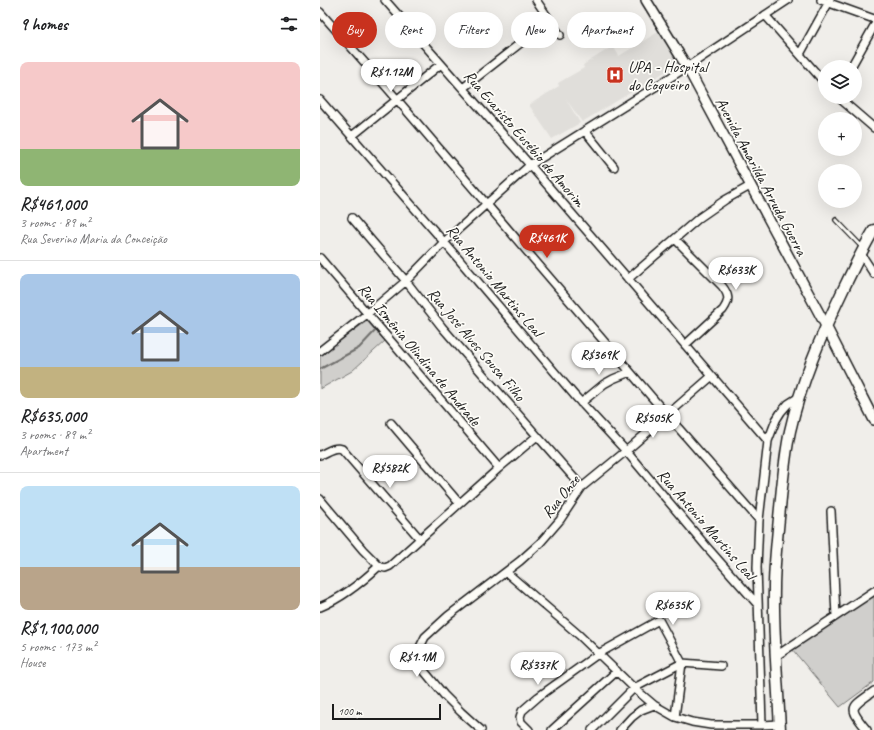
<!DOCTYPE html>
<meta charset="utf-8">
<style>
body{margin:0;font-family:Caveat,sans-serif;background:#f2f2f2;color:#202124;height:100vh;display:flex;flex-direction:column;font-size:15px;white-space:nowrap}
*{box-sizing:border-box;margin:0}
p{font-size:13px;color:#757577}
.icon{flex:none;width:22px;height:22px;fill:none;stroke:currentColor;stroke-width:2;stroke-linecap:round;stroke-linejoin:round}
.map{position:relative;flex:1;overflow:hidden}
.panel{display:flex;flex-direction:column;background:#fff;width:320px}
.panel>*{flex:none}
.hud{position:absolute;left:12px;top:12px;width:380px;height:36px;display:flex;gap:8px}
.tools{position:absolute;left:498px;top:60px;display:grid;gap:8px}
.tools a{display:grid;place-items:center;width:44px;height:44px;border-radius:50%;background:#fff;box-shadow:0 4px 16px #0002;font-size:20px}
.scale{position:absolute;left:12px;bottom:10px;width:109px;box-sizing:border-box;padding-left:4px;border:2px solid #1c1c1c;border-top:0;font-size:11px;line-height:14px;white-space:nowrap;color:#1c1c1c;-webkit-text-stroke:3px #fdfcf7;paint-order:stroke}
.price{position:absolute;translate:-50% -34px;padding:0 9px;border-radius:14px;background:#fff;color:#222;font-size:13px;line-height:26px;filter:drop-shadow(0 1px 2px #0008)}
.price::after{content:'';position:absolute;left:50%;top:24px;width:12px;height:9px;margin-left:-6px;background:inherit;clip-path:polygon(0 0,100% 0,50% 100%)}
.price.on{background:#c8321e;color:#fff}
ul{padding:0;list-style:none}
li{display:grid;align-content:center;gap:8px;height:212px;padding:0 20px}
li+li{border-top:1px solid #e0e0e0}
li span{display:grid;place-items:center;height:124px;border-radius:8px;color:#555}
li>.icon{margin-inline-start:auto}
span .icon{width:72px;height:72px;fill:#fffc;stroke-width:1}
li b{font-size:17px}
h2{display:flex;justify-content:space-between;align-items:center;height:48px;padding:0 20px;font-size:17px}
.chip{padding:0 14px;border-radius:18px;background:#fff;box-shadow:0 4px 16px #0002;font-size:14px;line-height:36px}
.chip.on{background:#c8321e;color:#fff}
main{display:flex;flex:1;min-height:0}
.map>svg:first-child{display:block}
.built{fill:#e0deda}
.green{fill:#d0cfcc;stroke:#767674}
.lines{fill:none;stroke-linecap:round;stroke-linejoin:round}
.stream{stroke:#706f6d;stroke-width:2}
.lane-casing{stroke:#1c1c1c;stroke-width:6}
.street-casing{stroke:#1c1c1c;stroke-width:10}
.secondary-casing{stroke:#1c1c1c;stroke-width:12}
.primary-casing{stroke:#1c1c1c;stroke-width:13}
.lane{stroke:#fdfcf7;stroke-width:3.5}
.street{stroke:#fdfcf7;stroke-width:7}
.secondary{stroke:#fdfcf7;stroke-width:9}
.primary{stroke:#fdfcf7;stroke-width:10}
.labels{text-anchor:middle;stroke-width:3.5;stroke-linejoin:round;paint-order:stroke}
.poi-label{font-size:16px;fill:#1c1c1c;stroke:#fdfcf7;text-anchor:start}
.street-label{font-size:16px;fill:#1c1c1c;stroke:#fdfcf7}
</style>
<main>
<section class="panel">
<h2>9 homes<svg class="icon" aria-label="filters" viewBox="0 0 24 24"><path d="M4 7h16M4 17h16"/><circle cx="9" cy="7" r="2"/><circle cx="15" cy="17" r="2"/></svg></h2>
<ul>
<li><span style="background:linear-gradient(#f6c9c9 70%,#8fb573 0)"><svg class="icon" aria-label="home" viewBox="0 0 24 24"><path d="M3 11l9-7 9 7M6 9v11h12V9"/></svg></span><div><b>R$461,000</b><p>3 rooms · 89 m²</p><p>Rua Severino Maria da Conceição</p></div></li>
<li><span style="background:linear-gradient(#a9c7e8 75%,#c2b280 0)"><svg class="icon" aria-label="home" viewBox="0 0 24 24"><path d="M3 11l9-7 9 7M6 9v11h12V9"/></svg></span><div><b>R$635,000</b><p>3 rooms · 89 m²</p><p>Apartment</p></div></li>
<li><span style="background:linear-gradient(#bfe0f5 65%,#b9a48a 0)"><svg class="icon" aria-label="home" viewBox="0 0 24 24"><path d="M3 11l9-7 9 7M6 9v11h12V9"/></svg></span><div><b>R$1,100,000</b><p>5 rooms · 173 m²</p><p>House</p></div></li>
</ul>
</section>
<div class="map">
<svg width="554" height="730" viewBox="0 0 554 730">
<rect width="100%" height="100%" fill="#f0eeea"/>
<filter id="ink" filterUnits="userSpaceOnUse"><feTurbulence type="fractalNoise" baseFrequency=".025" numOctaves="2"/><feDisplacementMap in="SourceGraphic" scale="8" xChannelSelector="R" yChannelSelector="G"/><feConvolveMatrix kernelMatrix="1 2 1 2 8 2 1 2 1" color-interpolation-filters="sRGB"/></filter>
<g filter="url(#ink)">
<path class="built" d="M 338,32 L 358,64 L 262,122 L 246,99 L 260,123 L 232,139 L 209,105 L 239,86 L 238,83 L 264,68 L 263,65 L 293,46 L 299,56 Z"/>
<path class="green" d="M 47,321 L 65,341 L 32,371 L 0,389 L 0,355 Z
M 554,595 L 554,682 L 520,707 L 472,649 Z"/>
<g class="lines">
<path class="stream" d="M 0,369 L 39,348 L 56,330"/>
<defs>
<path id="lane" d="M 516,220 L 543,248"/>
<path id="street" d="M 65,0 L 210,165 L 448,441
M 216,0 L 240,35
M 501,0 L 554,19
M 0,12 L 69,90 L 347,415 L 439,520
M 445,15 L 505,83
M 480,54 L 510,0
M 531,67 L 554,26
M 143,88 L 230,20
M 518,97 L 554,128
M 0,100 L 124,242 L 255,396 L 306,451 L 386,546 L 438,605
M 265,131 L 294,167
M 32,136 L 121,64
M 32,218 L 86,281 L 122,327 L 161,372 L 262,487
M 355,239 L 402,286 C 409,295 410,300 403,310 L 365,345
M 541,254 L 554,274
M 0,258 L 179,468
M 308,279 L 379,218 L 405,200 L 430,186
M 0,351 L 47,314 L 86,281 L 124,242 L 210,165 L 367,67 L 468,0
M 261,403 L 284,384 L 293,379 L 310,372
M 71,423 L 139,503
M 0,455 C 7,452 14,446 22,449 L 100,539
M 0,499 L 43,550 L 57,564 L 61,567 L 65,568 L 70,566 L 179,468 L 217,436
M 511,511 L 516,616
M 186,572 L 259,635 L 314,688 L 334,705 L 355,717 L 372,722 L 391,725 L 442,725 L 460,724
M 0,607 C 22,598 42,582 59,566
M 456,656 L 554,591
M 442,725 L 437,567 L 439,520 L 443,485 L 448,441 L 456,420 L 461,412 L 468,404 L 479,397
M 161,730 L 141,712 L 124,695 L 105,672 L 99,659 L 100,647 L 105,637 L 128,616 L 200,561 L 220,543 L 240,520 L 262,487 L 306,451 L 392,376
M 209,730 L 201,722 L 200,717 L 202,711 L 218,697 L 278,654 L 339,620 L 362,663 L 355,717
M 232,730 L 297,671
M 272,730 L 314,688 L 362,663 L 401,666
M 300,730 L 312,717 L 321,710 L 334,705
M 547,730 C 527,706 531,708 554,691"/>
<path id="secondary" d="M 326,0 L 367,67 L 506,326 L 554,420"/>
<path id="primary" d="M 460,730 C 458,683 453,635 454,588 C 454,565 457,541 459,518 C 462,489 464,460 470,431 C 481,382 501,336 522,292 C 532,271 542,250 554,230"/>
</defs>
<use href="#lane" class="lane-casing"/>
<use href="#street" class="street-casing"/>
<use href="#secondary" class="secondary-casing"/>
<use href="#primary" class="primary-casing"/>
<use href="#lane" class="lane"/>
<use href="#street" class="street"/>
<use href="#secondary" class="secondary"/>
<use href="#primary" class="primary"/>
</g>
</g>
<defs>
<symbol id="hospital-square" viewBox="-11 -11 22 22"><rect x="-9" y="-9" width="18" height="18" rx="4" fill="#c8321e" stroke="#fdfcf7"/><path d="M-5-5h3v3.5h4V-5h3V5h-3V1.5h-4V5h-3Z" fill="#fff"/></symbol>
</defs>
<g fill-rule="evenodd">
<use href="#hospital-square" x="285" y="65" width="20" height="20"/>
</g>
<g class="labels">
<g class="poi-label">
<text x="308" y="72">UPA - Hospital<tspan x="308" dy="18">do Coqueiro</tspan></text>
</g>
<g class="street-label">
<text transform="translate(205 138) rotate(49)" y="6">Rua Evaristo Eusébio de Amorim</text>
<text transform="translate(442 176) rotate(62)" y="6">Avenida Amarilda Arruda Guerra</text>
<text transform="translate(175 280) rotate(50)" y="6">Rua Antonio Martins Leal</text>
<text transform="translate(157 344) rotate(50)" y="6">Rua José Alves Sousa Filho</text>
<text transform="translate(100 354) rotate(50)" y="6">Rua Ismênia Olindina de Andrade</text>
<text transform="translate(240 496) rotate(-51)" y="6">Rua Onze</text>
<text transform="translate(387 524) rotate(49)" y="6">Rua Antonio Martins Leal</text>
</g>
</g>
</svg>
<div class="tools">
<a><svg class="icon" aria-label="layers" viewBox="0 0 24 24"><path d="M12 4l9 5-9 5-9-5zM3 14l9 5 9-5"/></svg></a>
<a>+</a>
<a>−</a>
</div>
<div class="scale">100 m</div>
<b class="price" style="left:71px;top:93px">R$1.12M</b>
<b class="price on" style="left:227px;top:259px">R$461K</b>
<b class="price" style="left:416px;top:291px">R$633K</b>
<b class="price" style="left:279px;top:376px">R$369K</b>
<b class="price" style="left:333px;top:439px">R$505K</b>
<b class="price" style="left:70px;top:489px">R$582K</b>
<b class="price" style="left:353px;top:626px">R$635K</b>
<b class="price" style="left:97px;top:678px">R$1.1M</b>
<b class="price" style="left:218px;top:686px">R$337K</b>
<div class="hud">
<a class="chip on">Buy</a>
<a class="chip">Rent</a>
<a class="chip">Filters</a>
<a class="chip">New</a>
<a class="chip">Apartment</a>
</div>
</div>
</main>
